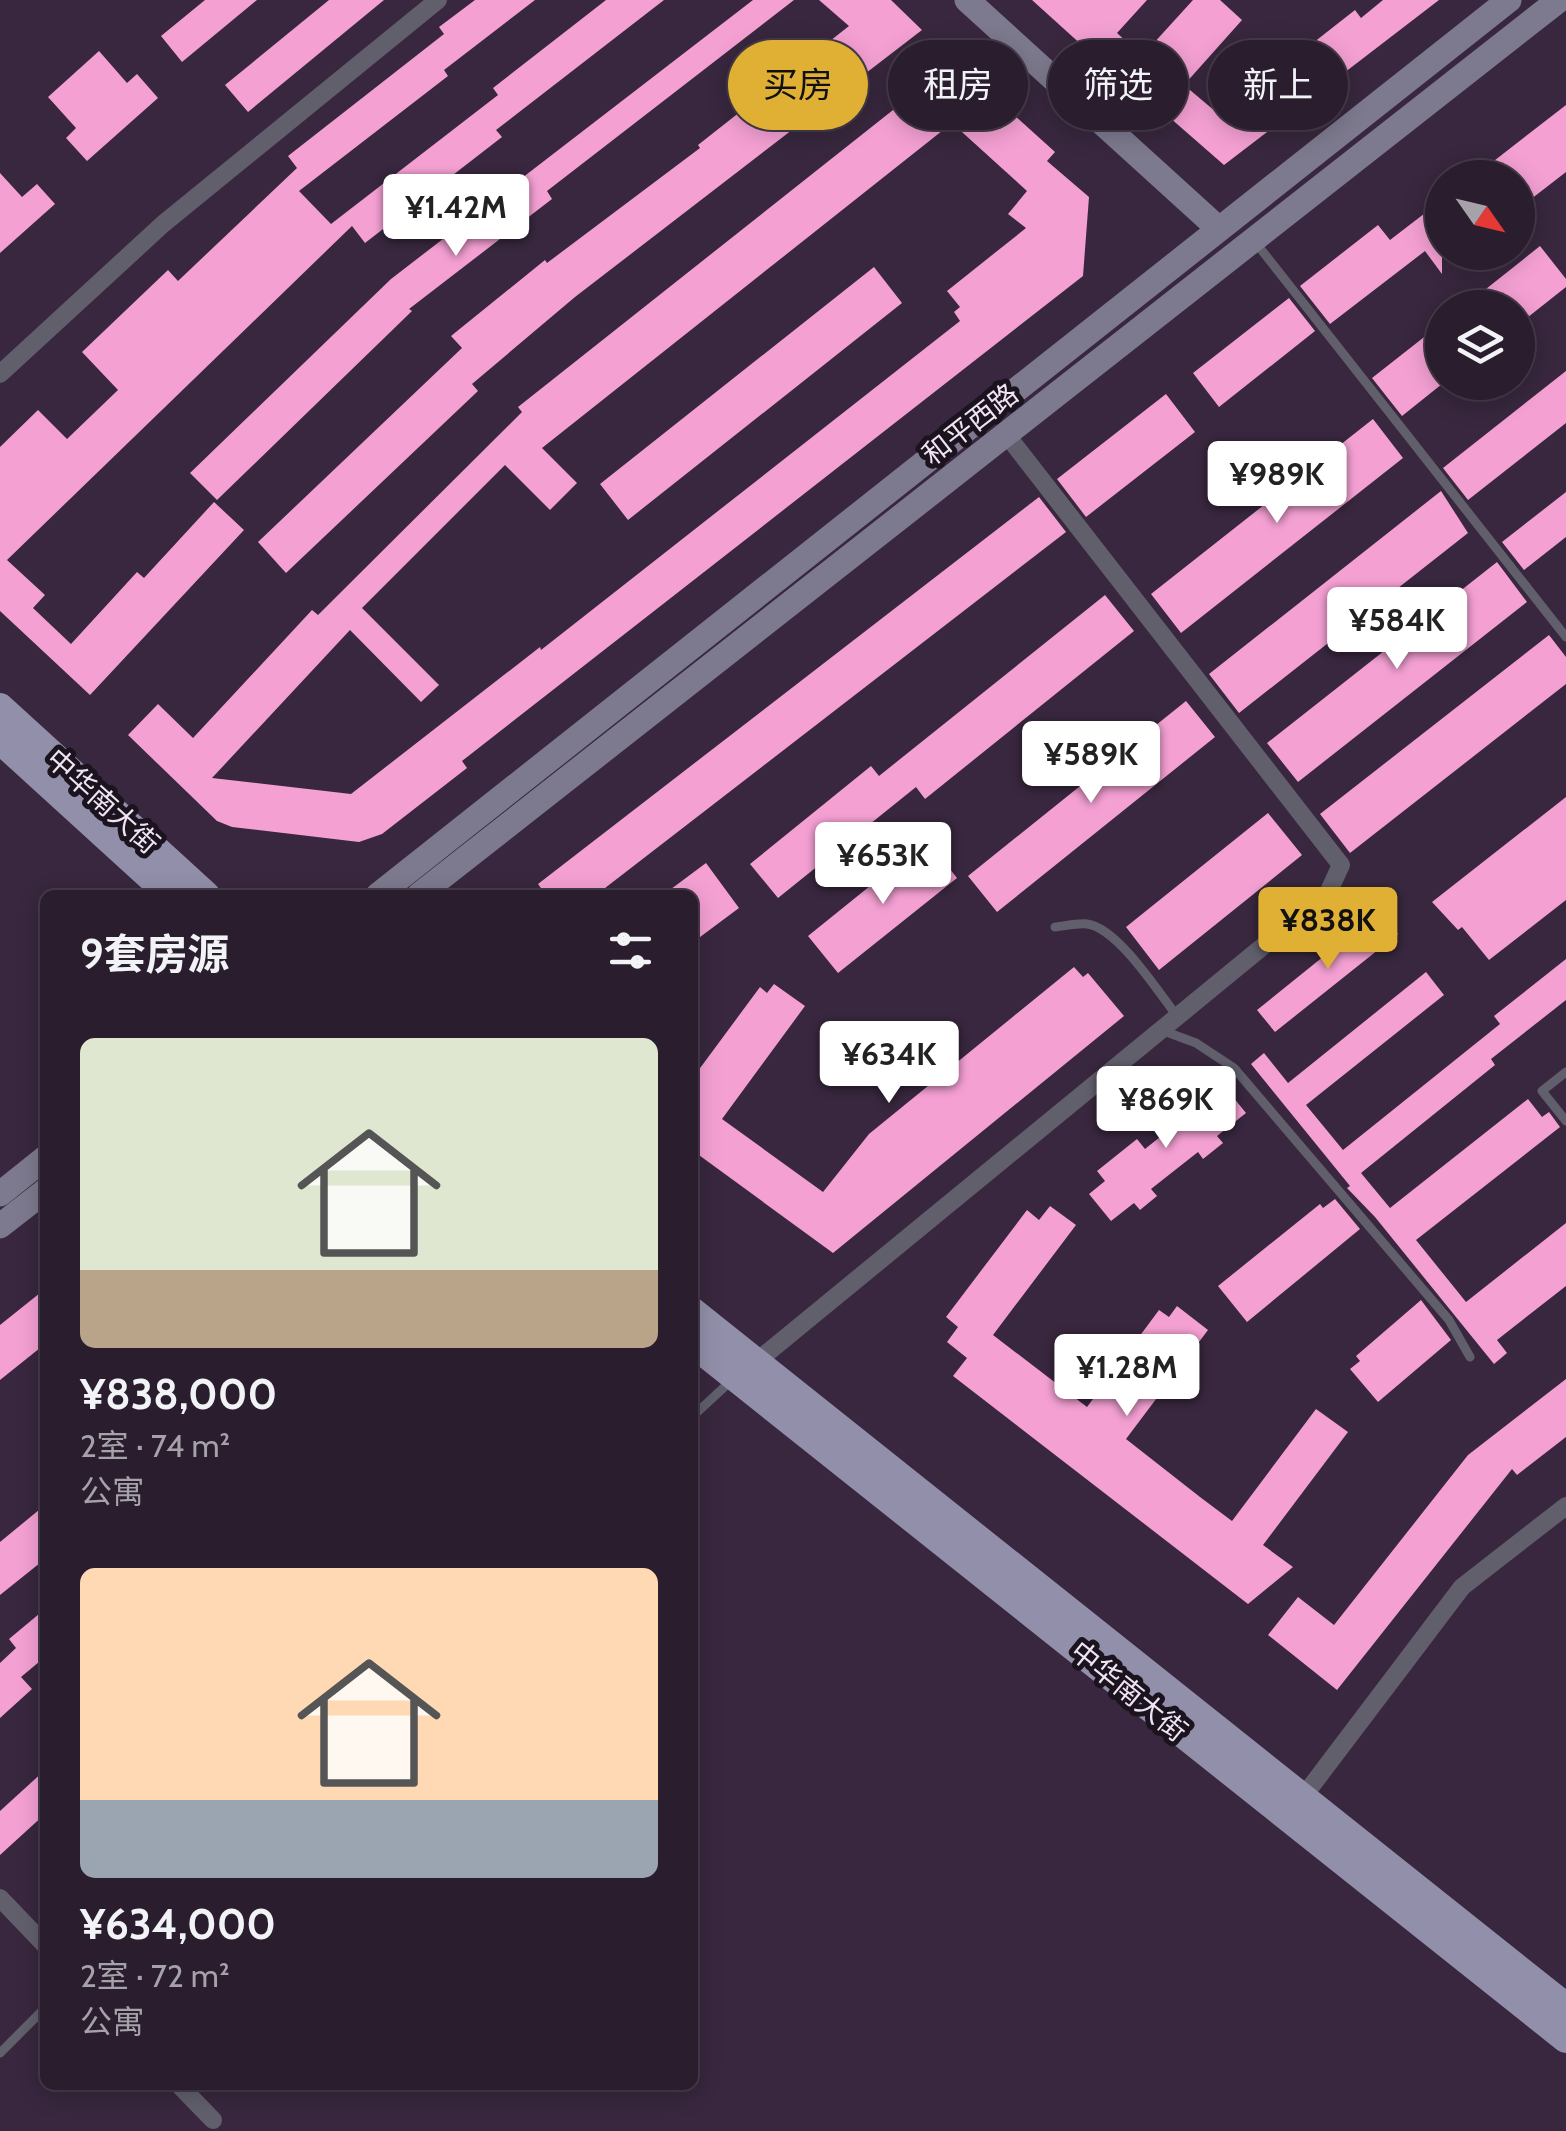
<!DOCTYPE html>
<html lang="zh">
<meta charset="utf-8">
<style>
body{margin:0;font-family:Cabin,"Noto Sans SC",sans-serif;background:#322636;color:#f1f3f6;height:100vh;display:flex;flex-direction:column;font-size:38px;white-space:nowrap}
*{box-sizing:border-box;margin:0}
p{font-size:32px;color:#a5a2aa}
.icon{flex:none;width:55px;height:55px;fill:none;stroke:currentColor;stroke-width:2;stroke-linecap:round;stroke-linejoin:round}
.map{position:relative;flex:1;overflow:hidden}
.details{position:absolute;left:40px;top:890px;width:658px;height:1200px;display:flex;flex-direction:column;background:#2a1d2e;border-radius:15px;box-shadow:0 5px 25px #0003,0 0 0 2px #463b4a}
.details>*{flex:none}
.banner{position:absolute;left:728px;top:40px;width:688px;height:90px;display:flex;gap:20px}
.needle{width:65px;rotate:124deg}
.tools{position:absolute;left:1425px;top:160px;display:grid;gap:20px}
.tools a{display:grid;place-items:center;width:110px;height:110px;border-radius:50%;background:#2a1d2e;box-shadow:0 5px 25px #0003,0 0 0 2px #463b4a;font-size:50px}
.price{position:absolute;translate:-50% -85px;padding:0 22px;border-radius:10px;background:#fff;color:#222;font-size:32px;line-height:65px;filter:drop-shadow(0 2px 5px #0008)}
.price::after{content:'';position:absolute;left:50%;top:60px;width:30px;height:22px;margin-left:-15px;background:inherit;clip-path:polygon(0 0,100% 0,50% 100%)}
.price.on{background:#dfb034;color:#111}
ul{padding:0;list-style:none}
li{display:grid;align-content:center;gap:20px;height:530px;padding:0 40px}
li span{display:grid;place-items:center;height:310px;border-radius:15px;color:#555}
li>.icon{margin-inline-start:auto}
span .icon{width:180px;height:180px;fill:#fffc;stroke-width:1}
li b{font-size:42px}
h2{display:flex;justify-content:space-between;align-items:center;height:120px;padding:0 40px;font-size:42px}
.tag{padding:0 35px;border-radius:45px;background:#2a1d2e;box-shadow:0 5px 25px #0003,0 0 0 2px #463b4a;font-size:35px;line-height:90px}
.tag.on{background:#dfb034;color:#111}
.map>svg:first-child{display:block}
.building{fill:#f4a0d3;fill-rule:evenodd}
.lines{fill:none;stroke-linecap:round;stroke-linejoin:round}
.lane{stroke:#615f6c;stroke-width:9}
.street{stroke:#615f6c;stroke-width:18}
.secondary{stroke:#7d7a8f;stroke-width:25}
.primary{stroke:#928faa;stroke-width:28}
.labels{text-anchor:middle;stroke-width:10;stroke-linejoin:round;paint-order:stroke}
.street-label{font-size:28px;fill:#efe4f3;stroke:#1b131e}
</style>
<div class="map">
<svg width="1566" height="2131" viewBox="0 0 1566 2131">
<rect width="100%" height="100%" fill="#38273e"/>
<path class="building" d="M 205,0 L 257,0 L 182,62 L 161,36 Z
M 329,0 L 384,0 L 248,112 L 225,85 Z
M 475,0 L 535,0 L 444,70 L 448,76 L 299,191 L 331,224 L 498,95 L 493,88 L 606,0 L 664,0 L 496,130 L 502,137 L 365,243 L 352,226 L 7,560 L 45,595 L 33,608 L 71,644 L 137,572 L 144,578 L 214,502 L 244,530 L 90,695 L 0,611 L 0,447 L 38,410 L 67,439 L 118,390 L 82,352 L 168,270 L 178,281 L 297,168 L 288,156 L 444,34 L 439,27 Z
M 753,0 L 794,0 L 547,191 L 552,199 L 409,309 L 412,311 L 217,500 L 190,473 L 391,279 Z
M 819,0 L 891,0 L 922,30 L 575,297 L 472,384 L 478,391 L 286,573 L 258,542 L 462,348 L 451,336 L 545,260 L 547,263 L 700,148 L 698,145 L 849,26 Z
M 1032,0 L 1147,0 L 1117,33 L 1142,56 L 1193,0 L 1220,0 L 1242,20 L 1184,85 L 1228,122 L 1311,58 L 1304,50 L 1355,10 L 1361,18 L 1383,0 L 1439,0 L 1224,165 L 1161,110 L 1158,114 Z
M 938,46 L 1055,152 L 1047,161 L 1089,197 L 1083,276 L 462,761 L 467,768 L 382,834 L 359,842 L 232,827 L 217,821 L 128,735 L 158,704 L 193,738 L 312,610 L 318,615 L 522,412 L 518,407 L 917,91 L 906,81 ZM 952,123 L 1027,191 L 1008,214 L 1026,228 L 947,291 L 960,307 L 954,312 L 960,321 L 541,650 L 540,647 L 351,794 L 212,778 L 350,630 L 421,702 L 439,685 L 362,608 L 505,465 L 550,510 L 577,483 L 542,448 Z
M 99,51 L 127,83 L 137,74 L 158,98 L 87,161 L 66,138 L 76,128 L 48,97 Z
M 1566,105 L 1566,172 L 1518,209 L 1518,178 L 1472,178 Z
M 0,173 L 22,197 L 37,184 L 55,204 L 0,253 Z
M 1442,200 L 1442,274 L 1425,251 L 1330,324 L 1300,286 L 1378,225 L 1390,240 Z
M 1540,246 L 1566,279 L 1566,287 L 1518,325 L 1518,308 L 1462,308 Z
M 874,267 L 902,303 L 628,520 L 600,484 Z
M 1289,298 L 1315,331 L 1219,407 L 1193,373 Z
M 1442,323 L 1442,384 L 1402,416 L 1372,378 Z
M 1566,371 L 1566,423 L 1468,500 L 1443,468 Z
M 1166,394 L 1195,432 L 1086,517 L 1057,479 Z
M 1373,419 L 1403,458 L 1181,633 L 1151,594 Z
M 1441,491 L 1468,533 L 1239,713 L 1209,674 Z
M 1566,492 L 1566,537 L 1524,570 L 1502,542 Z
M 1039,497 L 1066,532 L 596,895 L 546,895 L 538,884 Z
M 1497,562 L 1527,602 L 1298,782 L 1267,743 Z
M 1105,595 L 1134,631 L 925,799 L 916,787 L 778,898 L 750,864 L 871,766 L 879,776 Z
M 1549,635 L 1566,657 L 1566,684 L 1350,853 L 1320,814 Z
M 1186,701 L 1215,737 L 997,912 L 968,876 Z
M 1566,797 L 1566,900 L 1489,960 L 1462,927 L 1458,930 L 1432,902 Z
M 1268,813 L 1302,855 L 1159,970 L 1126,927 Z
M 927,840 L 957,878 L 838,973 L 808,936 Z
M 706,863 L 739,908 L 692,943 L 692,895 L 663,895 Z
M 1380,911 L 1398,934 L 1275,1032 L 1257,1010 Z
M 1566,959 L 1566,1000 L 1491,1059 L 1495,1065 L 1361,1173 L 1390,1208 L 1528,1099 L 1542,1117 L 1549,1112 L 1560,1127 L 1416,1240 L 1466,1302 L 1566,1223 L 1566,1286 L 1497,1340 L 1507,1353 L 1494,1364 L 1375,1217 L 1347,1188 L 1350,1186 L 1251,1064 L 1264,1053 L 1288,1083 L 1426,972 L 1444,995 L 1306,1105 L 1343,1150 L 1500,1024 L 1494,1016 Z
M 1074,967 L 1083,977 L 1088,973 L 1124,1016 L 833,1253 L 692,1150 L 692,1079 L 760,987 L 767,993 L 774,984 L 805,1006 L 722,1119 L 823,1192 L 869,1134 Z
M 1204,1086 L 1211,1096 L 1224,1086 L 1246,1113 L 1217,1136 L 1223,1143 L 1203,1159 L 1198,1152 L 1151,1189 L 1157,1196 L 1140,1210 L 1134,1203 L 1111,1221 L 1089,1194 L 1105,1181 L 1097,1171 L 1137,1139 L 1145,1149 L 1170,1129 L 1162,1120 Z
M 1335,1199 L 1360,1229 L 1247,1322 L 1218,1286 L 1320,1204 L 1323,1208 Z
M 1050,1206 L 1076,1225 L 993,1335 L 1087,1407 L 1159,1310 L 1169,1317 L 1177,1306 L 1208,1330 L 1126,1439 L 1200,1497 L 1232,1521 L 1316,1409 L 1348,1432 L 1263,1545 L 1293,1567 L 1248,1604 L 953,1376 L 967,1358 L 947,1342 L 958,1327 L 946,1317 L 1027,1210 L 1039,1220 Z
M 45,1289 L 45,1344 L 0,1380 L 0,1325 Z
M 1421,1300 L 1451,1340 L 1378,1402 L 1350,1369 L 1360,1361 L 1356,1356 Z
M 1566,1379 L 1566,1437 L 1517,1475 L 1512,1469 L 1337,1690 L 1268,1635 L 1298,1597 L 1334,1625 L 1468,1455 Z
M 45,1505 L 45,1559 L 0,1595 L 0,1542 Z
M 45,1609 L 45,1657 L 21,1677 L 32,1689 L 0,1718 L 0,1663 L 16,1648 L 9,1639 Z
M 45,1770 L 45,1814 L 0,1855 L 0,1811 Z"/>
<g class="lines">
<path class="lane" d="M 1256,243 L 1566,637
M 1055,927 C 1065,926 1077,923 1087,924 C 1118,928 1158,992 1177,1016
M 1161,1030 L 1196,1043 L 1234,1068 L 1449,1320 L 1470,1357
M 1566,1072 L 1542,1091 L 1566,1121
M 692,1417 L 733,1379
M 0,2053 L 45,2008"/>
<path class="street" d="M 0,374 L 163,224 L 438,0
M 756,1362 L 1328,893 L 1341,865 L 1006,434
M 1303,1797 L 1462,1587 L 1566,1506
M 0,1898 L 45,1945
M 179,2085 L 213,2120"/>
<path class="secondary" d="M 967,0 L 1219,229
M 378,895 L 1509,0
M 419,895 L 1559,0
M 0,1194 L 45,1158
M 0,1226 L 45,1191"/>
<path class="primary" d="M 0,707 L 206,895
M 0,740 L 170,895
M 692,1311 L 1566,2007
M 692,1343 L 1566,2039"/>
</g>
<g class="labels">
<g class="street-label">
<text transform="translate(970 424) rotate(-38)" y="10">和平西路</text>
<text transform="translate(103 801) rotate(42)" y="10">中华南大街</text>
<text transform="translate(1129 1691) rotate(39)" y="10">中华南大街</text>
</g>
</g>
</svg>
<div class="tools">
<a><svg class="needle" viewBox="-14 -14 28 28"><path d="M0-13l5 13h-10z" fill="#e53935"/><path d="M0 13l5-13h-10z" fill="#a5a2aa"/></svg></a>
<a><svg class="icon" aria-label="layers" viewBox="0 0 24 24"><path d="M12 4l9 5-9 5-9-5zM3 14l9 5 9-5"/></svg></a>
</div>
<b class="price" style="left:456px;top:259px">¥1.42M</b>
<b class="price" style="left:1277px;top:526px">¥989K</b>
<b class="price" style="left:1397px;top:672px">¥584K</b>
<b class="price" style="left:1091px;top:806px">¥589K</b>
<b class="price" style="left:883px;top:907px">¥653K</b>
<b class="price on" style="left:1328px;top:972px">¥838K</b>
<b class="price" style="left:889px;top:1106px">¥634K</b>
<b class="price" style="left:1166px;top:1151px">¥869K</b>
<b class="price" style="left:1127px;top:1419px">¥1.28M</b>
<div class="banner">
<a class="tag on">买房</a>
<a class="tag">租房</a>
<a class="tag">筛选</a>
<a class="tag">新上</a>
</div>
<section class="details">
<h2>9套房源<svg class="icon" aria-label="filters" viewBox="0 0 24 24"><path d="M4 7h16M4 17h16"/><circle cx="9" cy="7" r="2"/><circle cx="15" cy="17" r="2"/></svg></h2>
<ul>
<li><span style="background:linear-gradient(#dfe7d0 75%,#b9a48a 0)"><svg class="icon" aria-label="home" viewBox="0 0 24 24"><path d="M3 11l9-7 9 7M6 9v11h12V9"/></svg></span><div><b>¥838,000</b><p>2室 · 74 m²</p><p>公寓</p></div></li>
<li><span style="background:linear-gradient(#ffd9b3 75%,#9aa5b1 0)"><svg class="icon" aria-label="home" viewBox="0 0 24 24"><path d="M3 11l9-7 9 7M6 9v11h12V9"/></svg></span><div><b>¥634,000</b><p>2室 · 72 m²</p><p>公寓</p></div></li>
</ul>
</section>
</div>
